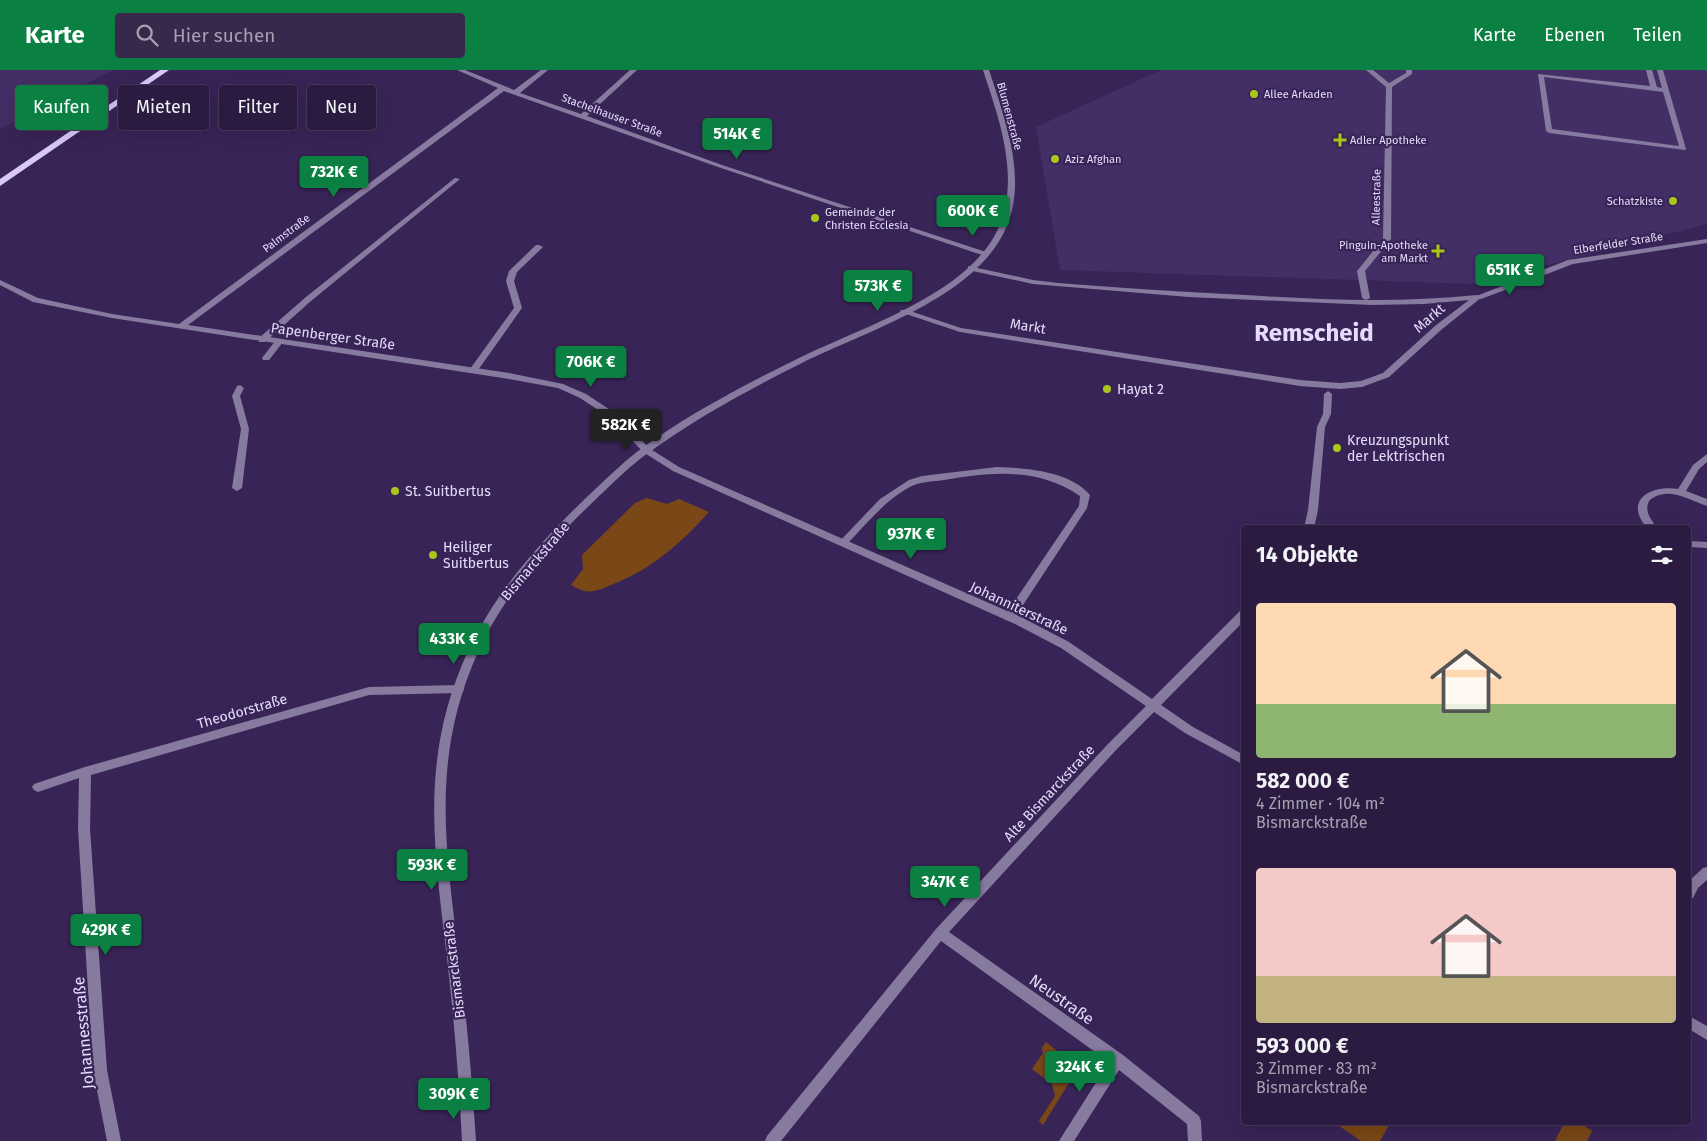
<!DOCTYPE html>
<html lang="de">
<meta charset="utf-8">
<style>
body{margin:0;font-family:"Fira Sans",sans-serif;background:#37284c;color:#f1f3f6;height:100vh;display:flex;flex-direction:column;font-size:19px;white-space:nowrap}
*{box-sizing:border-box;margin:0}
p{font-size:16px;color:#a6a1b1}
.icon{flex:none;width:28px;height:28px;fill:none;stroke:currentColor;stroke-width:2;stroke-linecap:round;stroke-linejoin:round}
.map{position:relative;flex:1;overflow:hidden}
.side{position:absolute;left:1241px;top:455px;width:450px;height:600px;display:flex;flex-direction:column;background:#2b1b41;border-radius:5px;box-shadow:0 5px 20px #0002,0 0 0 1px #47395a}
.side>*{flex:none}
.banner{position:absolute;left:15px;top:15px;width:475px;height:45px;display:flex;gap:10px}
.price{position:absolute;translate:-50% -42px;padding:0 11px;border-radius:5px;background:#0b8043;color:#fff;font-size:16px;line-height:32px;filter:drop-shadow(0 1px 2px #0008)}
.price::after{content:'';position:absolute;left:50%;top:30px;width:15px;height:11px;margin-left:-8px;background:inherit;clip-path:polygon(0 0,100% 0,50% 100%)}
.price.active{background:#222;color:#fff}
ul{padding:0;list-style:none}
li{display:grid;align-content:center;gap:10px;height:265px;padding:0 15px}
li span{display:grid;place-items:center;height:155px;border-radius:5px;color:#555}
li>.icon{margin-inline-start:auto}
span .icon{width:90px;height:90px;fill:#fffc;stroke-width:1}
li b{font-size:21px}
h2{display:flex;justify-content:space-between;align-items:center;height:60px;padding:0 15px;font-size:21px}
.chip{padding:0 18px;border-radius:5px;background:#2b1b41;box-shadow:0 5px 20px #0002,0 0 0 1px #47395a;font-size:18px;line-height:45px}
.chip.active{background:#0b8043;color:#fff}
header{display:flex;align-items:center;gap:30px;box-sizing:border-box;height:70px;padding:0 25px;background:#0b8043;color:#fff}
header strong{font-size:24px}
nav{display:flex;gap:28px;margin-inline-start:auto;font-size:18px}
.search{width:350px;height:45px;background:#37284c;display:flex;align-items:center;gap:12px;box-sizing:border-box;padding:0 18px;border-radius:5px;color:#a6a1b1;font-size:19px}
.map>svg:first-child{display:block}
.built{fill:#442e66}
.green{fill:#7a4716}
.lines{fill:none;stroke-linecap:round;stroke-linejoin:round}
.service{fill:#877a9f;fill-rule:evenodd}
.pedestrian{fill:#877a9f;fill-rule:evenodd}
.minor{fill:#877a9f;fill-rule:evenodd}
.tertiary{fill:#877a9f;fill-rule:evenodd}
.primary{fill:#d8c9f7;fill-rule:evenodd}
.poi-dot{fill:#a9c719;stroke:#392457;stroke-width:2}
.labels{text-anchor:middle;stroke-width:4.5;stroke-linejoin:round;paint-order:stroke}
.far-poi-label{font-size:11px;fill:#e5dbfb;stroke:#392457;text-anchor:start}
.far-street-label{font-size:11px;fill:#e5dbfb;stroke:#392457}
.street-label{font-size:14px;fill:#e5dbfb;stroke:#392457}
.poi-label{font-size:14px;fill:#e5dbfb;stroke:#392457;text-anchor:start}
.near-street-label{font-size:16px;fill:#e5dbfb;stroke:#392457}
.town-label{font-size:24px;font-weight:bold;fill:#e5dbfb;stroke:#392457}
</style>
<header>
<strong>Karte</strong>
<div class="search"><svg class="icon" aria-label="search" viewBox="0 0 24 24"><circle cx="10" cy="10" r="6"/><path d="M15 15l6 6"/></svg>Hier suchen</div>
<nav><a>Karte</a><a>Ebenen</a><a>Teilen</a></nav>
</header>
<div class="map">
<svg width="1707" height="1071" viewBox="0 0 1707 1071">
<rect width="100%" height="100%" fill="#392457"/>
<path class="built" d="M 0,0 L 113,0 L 0,59 Z
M 1161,0 L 1707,0 L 1707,154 L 1474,214 L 1060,200 L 1036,57 Z"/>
<path class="green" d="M 647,428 L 667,434 L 679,429 L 709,442 C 681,473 651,500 611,515 C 603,518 594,523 585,521 C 580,520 575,517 571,515 L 583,499 L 582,485 L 635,433 Z
M 1046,972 L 1067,989 L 1072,1008 L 1043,1055 L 1039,1051 L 1055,1026 L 1052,1014 L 1032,999 L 1043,983 L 1042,978 Z
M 1335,1053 L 1390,1053 L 1380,1071 L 1361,1071 Z
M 1564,1053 L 1580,1053 L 1592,1061 L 1587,1071 L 1555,1071 Z"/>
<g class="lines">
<path class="service" d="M 1646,0 L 1652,0 L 1657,17 L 1662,18 L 1657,0 L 1663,0 L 1686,79 L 1685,80 L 1549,63 L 1546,61 L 1538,4 L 1650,16 ZM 1544,7 L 1663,22 L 1679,76 L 1552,59 Z
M 455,108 L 460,109 L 311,231 L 265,272 L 259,272 L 259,268 L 306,227 Z
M 536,175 L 539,175 L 543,177 L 517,202 L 514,211 L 522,238 L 476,303 L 470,303 L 470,299 L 514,238 L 506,211 L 509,201 Z
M 968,196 L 1033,210 L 1058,213 C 1120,218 1182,222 1245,225 C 1322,230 1400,233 1477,225 L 1482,227 L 1441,260 L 1389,307 L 1362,317 L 1340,319 L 1300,316 L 960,262 L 900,242 L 901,240 L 907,240 L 961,258 L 1300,310 L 1340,313 L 1361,311 L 1383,303 L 1435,256 L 1469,230 L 1424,234 L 1372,235 L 1189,227 L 1033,214 L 968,200 Z
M 276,270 L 279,270 L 283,272 L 269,290 L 263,290 L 262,288 Z
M 240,315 L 244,318 L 240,326 L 249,359 L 242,418 L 237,421 L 232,418 L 241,359 L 232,326 L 237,316 Z
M 997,397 C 1026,398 1070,401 1090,425 L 1087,438 L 1013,550 L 1005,550 L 1004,547 L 1079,436 L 1080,426 C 1037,397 993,402 944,410 C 931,412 920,411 908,418 C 883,432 865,456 846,475 L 840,475 L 838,473 L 880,429 L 909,410 L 922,406 Z"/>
<path class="pedestrian" d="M 1366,0 L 1373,0 L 1389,13 L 1406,3 L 1406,0 L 1412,0 L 1412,4 L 1392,17 L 1391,169 L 1365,201 L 1370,228 L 1366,230 L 1362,228 L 1357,201 L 1383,169 L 1386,17 Z"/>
<path class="minor" d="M 457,0 L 465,0 L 514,20 L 541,0 L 548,0 L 520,23 L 581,44 L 630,0 L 637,0 L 587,46 L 722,95 L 989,183 L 985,185 L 982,185 L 718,97 L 504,21 L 188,255 L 509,303 L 563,314 L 586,324 L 618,345 L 649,378 L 679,397 L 1023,548 L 1069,572 L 1152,629 L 1240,541 L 1244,540 L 1244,551 L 1161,635 L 1193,657 L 1244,685 L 1244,695 L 1185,663 L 1154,642 L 1116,680 L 949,862 L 1123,985 L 1199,1046 L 1201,1051 L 1202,1071 L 1188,1071 L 1187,1054 L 1119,1000 L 1074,1071 L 1059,1071 L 1109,992 L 941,871 L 781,1071 L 765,1071 L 767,1066 L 936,859 L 1108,674 L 1146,636 L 1061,578 L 1015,554 L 673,401 L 643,382 L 612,349 L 580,328 L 558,318 L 509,309 L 112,248 L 33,232 L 0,215 L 0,210 L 38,228 L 112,244 L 179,254 L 498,18 Z
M 1707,169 L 1707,173 L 1573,194 L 1481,229 L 1478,229 L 1474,227 L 1568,190 Z
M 1328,321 L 1332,324 L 1331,344 L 1325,357 L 1318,440 L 1314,458 L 1304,458 L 1308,440 L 1317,357 L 1323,344 L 1324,324 Z
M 1707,384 L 1707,392 L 1699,399 L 1686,421 L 1707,429 L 1707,436 C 1688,430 1667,415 1649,431 C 1644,442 1651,449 1657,458 L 1647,458 C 1623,430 1651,415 1678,419 L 1693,395 Z
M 1689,471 L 1707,472 L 1707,478 L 1689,477 Z
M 459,615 L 463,616 L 464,619 L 463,622 L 459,623 L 369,625 L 91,705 L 90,759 L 107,1000 L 121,1071 L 107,1071 L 93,1000 L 78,759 L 79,708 L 38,722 L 34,720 L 32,717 L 34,714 L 85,697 L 369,617 Z
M 1707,797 L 1707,810 L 1698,818 L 1693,828 L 1689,829 L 1690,810 L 1703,798 Z
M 1689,946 L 1707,956 L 1707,970 L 1689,959 Z"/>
<path class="tertiary" d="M 983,0 L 989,0 C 1005,49 1028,108 1006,158 C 975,229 865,261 800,294 C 748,320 696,348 648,383 C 628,397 611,415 593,432 C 547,476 504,524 478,582 C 430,689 446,778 459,889 C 467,949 472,1010 476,1071 L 462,1071 C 459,1010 454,949 447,888 C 434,777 419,688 468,581 C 496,521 540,472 588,426 C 604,411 620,395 638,381 C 687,345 742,316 797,289 C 859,258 968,225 998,159 C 1021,108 999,49 983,0 Z"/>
<path class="primary" d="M 160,0 L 169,0 L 0,116 L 0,109 Z"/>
</g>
<g class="poi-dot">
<circle cx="1254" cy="24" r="5"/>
<path d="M1337.5 62.5h5v5h5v5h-5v5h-5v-5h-5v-5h5z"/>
<circle cx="1055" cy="89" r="5"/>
<circle cx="1673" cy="131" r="5"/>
<circle cx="815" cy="148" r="5"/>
<path d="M1435.5 173.5h5v5h5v5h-5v5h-5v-5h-5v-5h5z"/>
<circle cx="1107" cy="319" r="5"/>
<circle cx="1337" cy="378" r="5"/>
<circle cx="395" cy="421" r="5"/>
<circle cx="433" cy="485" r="5"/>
</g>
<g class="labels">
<g class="far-poi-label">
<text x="1264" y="28">Allee Arkaden</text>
<text x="1350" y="74">Adler Apotheke</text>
<text x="1065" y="93">Aziz Afghan</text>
<text x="1663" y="135" text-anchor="end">Schatzkiste</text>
<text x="825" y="146">Gemeinde der<tspan x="825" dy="13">Christen Ecclesia</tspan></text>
<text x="1428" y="179" text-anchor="end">Pinguin-Apotheke<tspan x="1428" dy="13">am Markt</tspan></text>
</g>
<g class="far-street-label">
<text transform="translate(612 45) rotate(20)" y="4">Stachelhauser Straße</text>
<text transform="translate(1010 46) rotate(75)" y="4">Blumenstraße</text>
<text transform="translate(1376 127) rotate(-89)" y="4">Alleestraße</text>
<text transform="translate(286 163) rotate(-37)" y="4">Palmstraße</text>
<text transform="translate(1618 173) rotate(-9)" y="4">Elberfelder Straße</text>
</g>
<g class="street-label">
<text transform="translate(1429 248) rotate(-41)" y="5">Markt</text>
<text transform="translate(1028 256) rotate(9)" y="5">Markt</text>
<text transform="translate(333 266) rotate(8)" y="5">Papenberger Straße</text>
<text transform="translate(535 491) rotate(-50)" y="5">Bismarckstraße</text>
<text transform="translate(1019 538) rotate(25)" y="5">Johanniterstraße</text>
<text transform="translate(242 641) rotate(-16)" y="5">Theodorstraße</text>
<text transform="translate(1049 723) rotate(-47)" y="5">Alte Bismarckstraße</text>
<text transform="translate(454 900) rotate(-97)" y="5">Bismarckstraße</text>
</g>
<g class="poi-label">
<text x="1117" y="324">Hayat 2</text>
<text x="1347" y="375">Kreuzungspunkt<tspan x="1347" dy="16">der Lektrischen</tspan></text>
<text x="405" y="426">St. Suitbertus</text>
<text x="443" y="482">Heiliger<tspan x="443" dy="16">Suitbertus</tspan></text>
</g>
<g class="near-street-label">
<text transform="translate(1062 929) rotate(35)" y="6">Neustraße</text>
<text transform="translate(83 963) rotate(-95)" y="6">Johannesstraße</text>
</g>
<g class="town-label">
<text x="1314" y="271">Remscheid</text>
</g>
</g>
</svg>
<b class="price" style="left:737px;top:90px">514K €</b>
<b class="price" style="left:334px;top:128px">732K €</b>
<b class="price" style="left:973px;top:167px">600K €</b>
<b class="price" style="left:1510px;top:226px">651K €</b>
<b class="price" style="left:878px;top:242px">573K €</b>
<b class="price" style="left:591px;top:318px">706K €</b>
<b class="price active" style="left:626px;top:381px">582K €</b>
<b class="price" style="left:911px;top:490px">937K €</b>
<b class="price" style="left:454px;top:595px">433K €</b>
<b class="price" style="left:432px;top:821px">593K €</b>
<b class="price" style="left:945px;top:838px">347K €</b>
<b class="price" style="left:106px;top:886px">429K €</b>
<b class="price" style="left:1080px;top:1023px">324K €</b>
<b class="price" style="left:454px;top:1050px">309K €</b>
<div class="banner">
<a class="chip active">Kaufen</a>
<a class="chip">Mieten</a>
<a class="chip">Filter</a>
<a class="chip">Neu</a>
</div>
<section class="side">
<h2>14 Objekte<svg class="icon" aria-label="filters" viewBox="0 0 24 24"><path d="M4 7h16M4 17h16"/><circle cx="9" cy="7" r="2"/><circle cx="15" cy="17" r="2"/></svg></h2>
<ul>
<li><span style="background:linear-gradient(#ffd9b3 65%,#8fb573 0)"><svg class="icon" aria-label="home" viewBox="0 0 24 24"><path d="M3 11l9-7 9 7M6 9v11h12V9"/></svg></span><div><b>582 000 €</b><p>4 Zimmer · 104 m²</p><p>Bismarckstraße</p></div></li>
<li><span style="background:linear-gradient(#f6c9c9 70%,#c2b280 0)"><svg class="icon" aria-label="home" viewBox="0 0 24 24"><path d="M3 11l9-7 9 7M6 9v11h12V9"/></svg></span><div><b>593 000 €</b><p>3 Zimmer · 83 m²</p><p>Bismarckstraße</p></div></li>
</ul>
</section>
</div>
